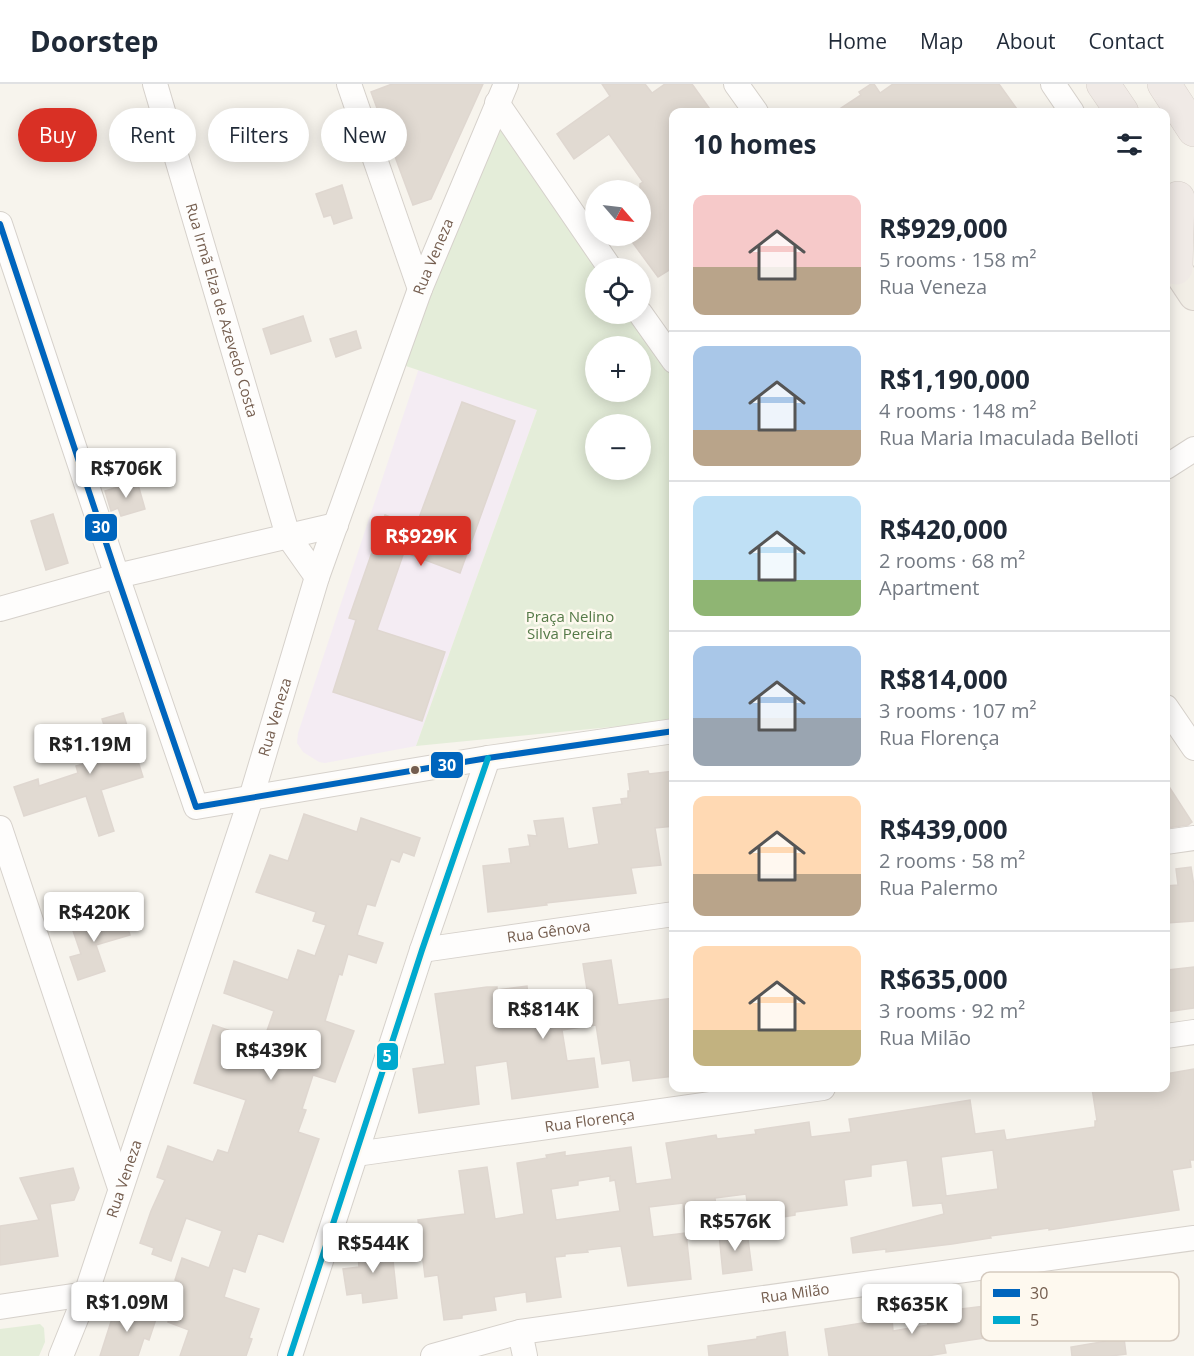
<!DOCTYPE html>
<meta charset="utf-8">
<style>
body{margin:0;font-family:"Open Sans",sans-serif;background:#f2f2f3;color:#1f2937;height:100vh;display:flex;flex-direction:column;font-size:22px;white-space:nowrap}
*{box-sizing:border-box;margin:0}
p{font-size:20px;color:#747a83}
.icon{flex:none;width:33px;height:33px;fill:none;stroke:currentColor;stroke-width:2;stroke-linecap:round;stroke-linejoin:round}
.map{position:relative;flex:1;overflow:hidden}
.panel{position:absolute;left:669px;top:24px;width:501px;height:984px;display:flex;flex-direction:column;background:#fff;border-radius:12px;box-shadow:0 3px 15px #0003}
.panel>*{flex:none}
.guide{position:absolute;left:18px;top:24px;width:561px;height:54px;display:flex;gap:12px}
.needle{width:39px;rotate:118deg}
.controls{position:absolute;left:585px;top:96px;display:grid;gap:12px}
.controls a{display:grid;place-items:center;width:66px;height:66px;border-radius:50%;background:#fff;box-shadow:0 3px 15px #0003;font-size:30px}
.price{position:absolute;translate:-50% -51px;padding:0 14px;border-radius:6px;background:#fff;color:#222;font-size:20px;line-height:39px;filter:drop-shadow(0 2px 3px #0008)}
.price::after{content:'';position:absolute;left:50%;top:36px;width:18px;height:14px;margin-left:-9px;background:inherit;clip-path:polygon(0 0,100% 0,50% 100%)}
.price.selected{background:#d93025;color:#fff}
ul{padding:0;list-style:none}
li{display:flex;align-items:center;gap:18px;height:150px;padding:0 24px}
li+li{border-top:2px solid #e0e1e3}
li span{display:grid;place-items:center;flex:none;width:168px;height:120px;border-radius:12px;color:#555}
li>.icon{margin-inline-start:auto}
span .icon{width:72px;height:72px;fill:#fffc;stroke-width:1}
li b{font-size:26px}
h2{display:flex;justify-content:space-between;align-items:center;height:72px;padding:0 24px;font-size:26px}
.tag{padding:0 21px;border-radius:27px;background:#fff;box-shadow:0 3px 15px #0003;font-size:21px;line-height:54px}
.tag.selected{background:#d93025;color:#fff}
header{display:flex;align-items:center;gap:36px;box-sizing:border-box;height:84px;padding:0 30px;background:#fff;border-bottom:2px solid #e0e1e3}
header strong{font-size:28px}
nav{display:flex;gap:33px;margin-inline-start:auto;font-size:21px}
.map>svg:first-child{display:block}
.education{fill:#f4ecf3}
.green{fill:#e4edd9;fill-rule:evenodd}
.building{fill:#e1dad2;stroke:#dfd7d0;stroke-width:1.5;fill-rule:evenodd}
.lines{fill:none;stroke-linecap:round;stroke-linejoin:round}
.minor-casing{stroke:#d6d1cb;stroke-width:26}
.major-casing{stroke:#d8d1cb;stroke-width:32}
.highway-casing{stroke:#d8d1cb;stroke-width:34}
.minor{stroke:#fefdfc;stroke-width:24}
.major{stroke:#f2eee6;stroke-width:30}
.highway{stroke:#f0eae6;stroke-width:33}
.bus-1-casing{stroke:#fef9ef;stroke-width:10}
.bus-2-casing{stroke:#fef9ef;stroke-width:10}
.bus-1{stroke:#0065bd;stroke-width:6}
.bus-2{stroke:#00a9ce;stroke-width:6}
.bus-dot{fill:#745d4e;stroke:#fef9ef;stroke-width:2}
.labels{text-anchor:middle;stroke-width:5;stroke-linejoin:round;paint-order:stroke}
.street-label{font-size:15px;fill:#745d4e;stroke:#fef9ef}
.park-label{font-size:15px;fill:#547947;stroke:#fef9ef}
.key{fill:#fef9ef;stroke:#d5cabf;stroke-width:1.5}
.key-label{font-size:16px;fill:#745d4e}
.line-badge{stroke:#fef9ef;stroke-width:2}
.badge-label{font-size:16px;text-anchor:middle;font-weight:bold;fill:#fff}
</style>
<header>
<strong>Doorstep</strong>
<nav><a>Home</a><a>Map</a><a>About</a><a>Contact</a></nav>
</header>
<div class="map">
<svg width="1194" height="1272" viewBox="0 0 1194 1272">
<rect width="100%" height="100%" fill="#f7f4ed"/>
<path class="education" d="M 419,284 L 537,326 L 416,662 L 325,679 L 319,678 L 303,668 L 297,659 L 298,649 Z"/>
<path class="green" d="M 497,19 L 610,184 L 596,184 L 596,230 L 641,229 L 673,277 L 673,637 L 416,662 L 537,326 L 394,278 ZM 596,262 L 640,262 L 640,308 L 596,308 ZM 596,340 L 640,340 L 640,386 L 596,386 Z
M 40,1240 L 44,1244 L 45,1258 L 39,1272 L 0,1272 L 0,1245 Z"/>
<path class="building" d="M 392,0 L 483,0 L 431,115 L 413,121 L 371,8 Z
M 602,0 L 645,0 L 652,9 L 665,0 L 692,0 L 712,28 L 674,28 L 674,183 L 658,193 L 630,155 L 635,152 L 640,152 L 640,100 L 643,98 L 609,50 L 574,75 L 557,50 L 610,12 Z
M 871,0 L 874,0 L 880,9 L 893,0 L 999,0 L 1019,28 L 835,28 L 861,11 L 859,8 Z
M 342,101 L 352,134 L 334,140 L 331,131 L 324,133 L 316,110 Z
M 303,232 L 311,257 L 271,270 L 263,245 Z
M 356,247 L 361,264 L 336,273 L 330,255 Z
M 462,318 L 515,337 L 460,489 L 404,468 L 377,546 L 445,568 L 422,637 L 333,608 L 356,536 L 349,534 L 385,431 L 416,442 Z
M 137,397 L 145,425 L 121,432 L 118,424 L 111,427 L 105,407 Z
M 53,430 L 68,479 L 46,486 L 31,437 Z
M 123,629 L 143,693 L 101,706 L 114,747 L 99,752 L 86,712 L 24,732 L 14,703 L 38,695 L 39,702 L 78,689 L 76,682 L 94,677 L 85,651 L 105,644 L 102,635 Z
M 648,687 L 649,690 L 674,687 L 674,742 L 655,744 L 661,781 L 631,784 L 636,809 L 546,819 L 547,821 L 488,828 L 483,782 L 511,779 L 509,765 L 530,762 L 528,751 L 537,752 L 534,737 L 563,734 L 568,765 L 599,760 L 593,724 L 622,720 L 621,715 L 628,714 L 628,707 L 630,707 L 628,690 Z
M 1166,698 L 1192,738 L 1188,741 L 1167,744 L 1166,742 Z
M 304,730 L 357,748 L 361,734 L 420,754 L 414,772 L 403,768 L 399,778 L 391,775 L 375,822 L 367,820 L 357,851 L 383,859 L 376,879 L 348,870 L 342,891 L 339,890 L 325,937 L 354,947 L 335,998 L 313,991 L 302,1025 L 306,1026 L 298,1048 L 319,1055 L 283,1158 L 258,1149 L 245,1188 L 233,1184 L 224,1213 L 259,1225 L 249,1254 L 252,1255 L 246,1272 L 180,1272 L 189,1246 L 168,1238 L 181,1198 L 175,1196 L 182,1174 L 209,1184 L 222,1147 L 186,1134 L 171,1177 L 152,1170 L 154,1164 L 140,1159 L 151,1127 L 165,1096 L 157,1093 L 168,1062 L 213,1078 L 218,1066 L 228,1069 L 246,1016 L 194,999 L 213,941 L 263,958 L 274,927 L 224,909 L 234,877 L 288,896 L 298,866 L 315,872 L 326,841 L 313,837 L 316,828 L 256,808 L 270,771 L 288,777 Z
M 1191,783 L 1194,802 L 1194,837 L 1167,839 L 1166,802 L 1178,801 L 1176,785 Z
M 100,828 L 104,842 L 125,835 L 130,851 L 96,861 L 105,887 L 78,896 L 70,873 L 81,870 L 70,838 Z
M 611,876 L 618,921 L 674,914 L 674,992 L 633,997 L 630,976 L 602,980 L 596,941 L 562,946 L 567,977 L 594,974 L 598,1003 L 512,1015 L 507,977 L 475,982 L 479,1020 L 419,1029 L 413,985 L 445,980 L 435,910 L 487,903 L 497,903 L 497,906 L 527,902 L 528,913 L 553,909 L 554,917 L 588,912 L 583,880 Z
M 1194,883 L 1194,924 L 1166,928 L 1166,901 L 1170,900 L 1168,886 Z
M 1194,985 L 1194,1076 L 1190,1076 L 1191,1083 L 1172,1086 L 1179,1126 L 1049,1146 L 1049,1144 L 990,1152 L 991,1154 L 952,1160 L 886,1168 L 886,1165 L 853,1169 L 851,1154 L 944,1130 L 942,1119 L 913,1122 L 907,1076 L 871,1081 L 871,1092 L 844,1096 L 847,1121 L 795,1128 L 795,1131 L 750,1138 L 746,1110 L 715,1114 L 718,1145 L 686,1149 L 691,1195 L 628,1202 L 621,1162 L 587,1166 L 588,1168 L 565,1170 L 565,1172 L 555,1173 L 561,1213 L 527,1218 L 526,1208 L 494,1213 L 496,1226 L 462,1231 L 462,1234 L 444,1236 L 438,1191 L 425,1193 L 418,1136 L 465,1130 L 459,1087 L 487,1083 L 495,1135 L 524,1130 L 517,1079 L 547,1074 L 546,1071 L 565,1068 L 565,1072 L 631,1063 L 636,1100 L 672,1095 L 666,1059 L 716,1051 L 717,1055 L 756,1050 L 755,1046 L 809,1038 L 811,1053 L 851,1048 L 849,1035 L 970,1016 L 975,1050 L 1004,1046 L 1006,1056 L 1095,1043 L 1095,1037 L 1097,1037 L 1092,1004 L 1166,1004 L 1166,990 ZM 993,1066 L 998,1105 L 946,1112 L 941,1073 ZM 610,1092 L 610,1097 L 615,1096 L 620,1127 L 556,1136 L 551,1105 L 578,1101 L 578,1097 ZM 683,1119 L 686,1149 L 653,1153 L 649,1123 Z
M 73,1084 L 79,1104 L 74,1116 L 50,1120 L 58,1172 L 0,1181 L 0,1142 L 39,1136 L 20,1094 Z
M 747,1147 L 752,1186 L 723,1190 L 719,1150 Z
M 391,1158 L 397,1214 L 363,1219 L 362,1209 L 347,1211 L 343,1185 L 359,1183 L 357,1162 Z
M 993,1221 L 997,1252 L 944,1260 L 946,1269 L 927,1272 L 829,1272 L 825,1245 L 892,1234 L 893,1247 L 928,1241 L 927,1235 L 938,1233 L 937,1228 Z
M 116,1222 L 156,1235 L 149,1256 L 144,1254 L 138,1272 L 100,1272 Z
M 785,1248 L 788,1272 L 709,1272 L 708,1262 L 757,1255 L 757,1253 Z
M 1124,1254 L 1126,1270 L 1111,1272 L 1072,1272 L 1071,1263 Z"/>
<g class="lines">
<defs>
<g id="minor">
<path id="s1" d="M 155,0 L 288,452 L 317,493"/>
<path d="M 349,0 L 420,205"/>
<path d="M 736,0 L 756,28"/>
<path d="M 1053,0 L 1072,28"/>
<path d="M 497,19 L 610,184"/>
<path d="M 0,140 L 117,492 L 196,723 L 488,674 L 674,647"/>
<path d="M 640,229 L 674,277"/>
<path d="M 1166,383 L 1194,365"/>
<path d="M 0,525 L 117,492 L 336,441"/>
<path d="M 1166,623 L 1194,664"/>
<path d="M 0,744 L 120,1104"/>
<path d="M 1166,758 L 1194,754"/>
<path id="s2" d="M 422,866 L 674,830"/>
<path d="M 1166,952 L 1194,948"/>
<path id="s3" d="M 356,1070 L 823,1004"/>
<path d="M 0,1223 L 86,1210"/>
<path d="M 520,1248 L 525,1272"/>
<path id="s4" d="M 61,1272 L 86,1210 L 251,714 L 317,493 L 420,205 L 506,0"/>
<path d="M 290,1272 L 422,866 L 488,674"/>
<path id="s5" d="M 433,1272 L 520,1248 L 1194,1154"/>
</g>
<path id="major" d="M 1176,184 L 1194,211"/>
<path id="highway" d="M 1103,0 L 1122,28
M 1164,0 L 1194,46
M 1176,184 L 1178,114"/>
</defs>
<use href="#minor" class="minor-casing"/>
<use href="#major" class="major-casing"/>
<use href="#highway" class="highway-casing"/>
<use href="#minor" class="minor"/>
<use href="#major" class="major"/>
<use href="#highway" class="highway"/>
<defs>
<path id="bus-1" d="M 0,140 L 117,492 L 196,723 L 488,674 L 674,647"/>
<path id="bus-2" d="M 290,1272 L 422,866 L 488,674"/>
</defs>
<use href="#bus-1" class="bus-1-casing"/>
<use href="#bus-2" class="bus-2-casing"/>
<use href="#bus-1" class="bus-1"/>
<use href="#bus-2" class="bus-2"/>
</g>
<circle class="bus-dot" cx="415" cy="686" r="5"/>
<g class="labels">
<g class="street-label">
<text dy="5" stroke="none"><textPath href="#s4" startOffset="1161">Rua Veneza</textPath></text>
<text dy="5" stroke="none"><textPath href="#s1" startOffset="236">Rua Irmã Elza de Azevedo Costa</textPath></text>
<text dy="5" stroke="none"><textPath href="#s4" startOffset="674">Rua Veneza</textPath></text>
<text dy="5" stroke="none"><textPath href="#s2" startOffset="128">Rua Gênova</textPath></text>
<text dy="5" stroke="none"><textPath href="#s3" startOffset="236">Rua Florença</textPath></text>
<text dy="5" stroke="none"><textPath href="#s4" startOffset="188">Rua Veneza</textPath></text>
<text dy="5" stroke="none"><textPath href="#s5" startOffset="368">Rua Milão</textPath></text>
</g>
<g class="park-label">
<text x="570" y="538">Praça Nelino<tspan x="570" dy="17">Silva Pereira</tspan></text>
</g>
</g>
<rect x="981" y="1188" width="198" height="69" rx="9" class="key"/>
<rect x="993" y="1205" width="27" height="8" fill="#0065bd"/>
<rect x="993" y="1232" width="27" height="8" fill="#00a9ce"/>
<g class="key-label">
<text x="1030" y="1215">30</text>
<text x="1030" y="1242">5</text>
</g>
<g class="line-badge">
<rect x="84" y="429" width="34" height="29" rx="6" fill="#0065bd"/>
<rect x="430" y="667" width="34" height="28" rx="6" fill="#0065bd"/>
<rect x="376" y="958" width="23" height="29" rx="6" fill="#00a9ce"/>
</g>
<g class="badge-label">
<text x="101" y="449">30</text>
<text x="447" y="687">30</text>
<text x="387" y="978">5</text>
</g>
</svg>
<div class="controls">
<a><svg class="needle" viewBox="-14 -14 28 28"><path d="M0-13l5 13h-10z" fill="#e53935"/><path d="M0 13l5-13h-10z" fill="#747a83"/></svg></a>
<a><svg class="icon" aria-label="locate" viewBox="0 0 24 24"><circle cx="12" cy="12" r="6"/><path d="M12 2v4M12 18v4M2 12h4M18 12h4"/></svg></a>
<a>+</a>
<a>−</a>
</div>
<b class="price" style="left:126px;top:415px">R$706K</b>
<b class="price selected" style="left:421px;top:483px">R$929K</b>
<b class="price" style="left:90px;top:691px">R$1.19M</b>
<b class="price" style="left:94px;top:859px">R$420K</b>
<b class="price" style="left:543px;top:956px">R$814K</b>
<b class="price" style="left:271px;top:997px">R$439K</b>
<b class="price" style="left:735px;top:1168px">R$576K</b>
<b class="price" style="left:373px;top:1190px">R$544K</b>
<b class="price" style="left:127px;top:1249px">R$1.09M</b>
<b class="price" style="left:912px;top:1251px">R$635K</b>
<div class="guide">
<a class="tag selected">Buy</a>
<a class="tag">Rent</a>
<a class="tag">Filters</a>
<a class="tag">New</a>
</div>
<section class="panel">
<h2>10 homes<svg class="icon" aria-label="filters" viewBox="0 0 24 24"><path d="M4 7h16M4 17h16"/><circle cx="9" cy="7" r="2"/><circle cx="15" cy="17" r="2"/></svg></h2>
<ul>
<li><span style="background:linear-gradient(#f6c9c9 60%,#b9a48a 0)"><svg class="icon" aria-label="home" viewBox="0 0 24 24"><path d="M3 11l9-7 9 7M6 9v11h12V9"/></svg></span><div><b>R$929,000</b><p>5 rooms · 158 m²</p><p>Rua Veneza</p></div></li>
<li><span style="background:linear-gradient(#a9c7e8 70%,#b9a48a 0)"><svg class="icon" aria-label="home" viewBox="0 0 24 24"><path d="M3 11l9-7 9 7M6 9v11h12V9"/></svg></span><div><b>R$1,190,000</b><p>4 rooms · 148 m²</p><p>Rua Maria Imaculada Belloti</p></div></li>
<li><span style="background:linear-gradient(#bfe0f5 70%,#8fb573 0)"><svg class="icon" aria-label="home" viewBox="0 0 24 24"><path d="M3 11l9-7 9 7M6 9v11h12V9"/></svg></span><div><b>R$420,000</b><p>2 rooms · 68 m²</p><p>Apartment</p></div></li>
<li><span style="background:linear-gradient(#a9c7e8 60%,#9aa5b1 0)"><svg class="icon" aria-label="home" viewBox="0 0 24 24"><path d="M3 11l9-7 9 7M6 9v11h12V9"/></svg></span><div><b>R$814,000</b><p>3 rooms · 107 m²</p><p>Rua Florença</p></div></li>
<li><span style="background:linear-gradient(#ffd9b3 65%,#b9a48a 0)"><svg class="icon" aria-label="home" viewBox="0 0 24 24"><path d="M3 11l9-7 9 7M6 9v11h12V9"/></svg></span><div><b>R$439,000</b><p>2 rooms · 58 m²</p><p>Rua Palermo</p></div></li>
<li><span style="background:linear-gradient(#ffd9b3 70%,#c2b280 0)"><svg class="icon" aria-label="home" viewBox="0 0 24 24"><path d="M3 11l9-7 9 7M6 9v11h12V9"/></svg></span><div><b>R$635,000</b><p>3 rooms · 92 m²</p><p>Rua Milão</p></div></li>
</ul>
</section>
</div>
